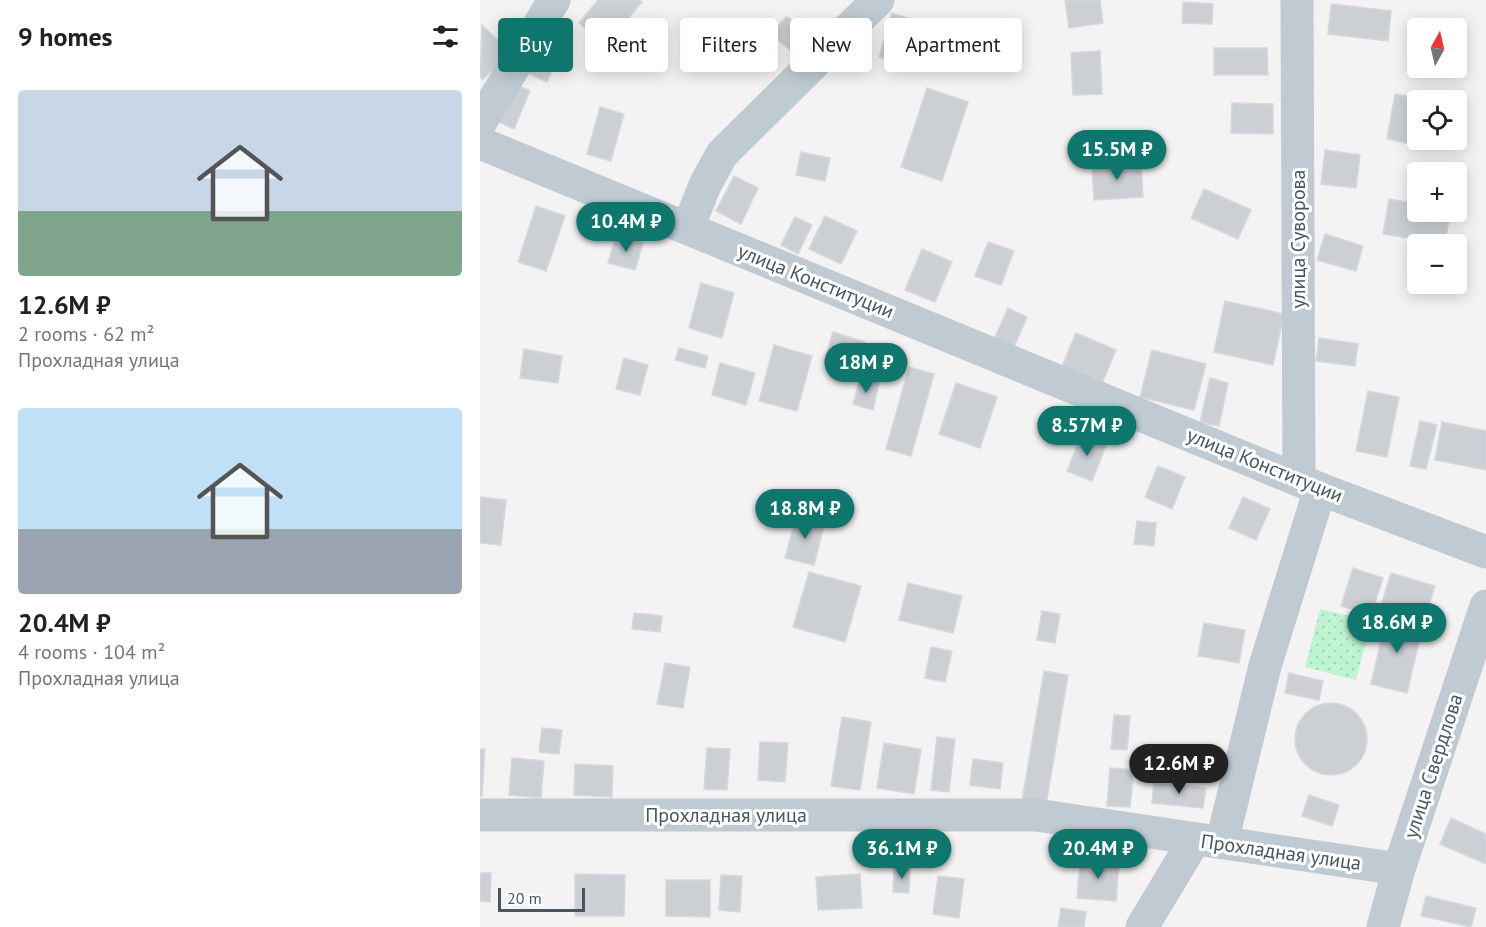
<!DOCTYPE html>
<meta charset="utf-8">
<style>
body{margin:0;font-family:"PT Sans",sans-serif;background:#f6f6f6;color:#202124;height:100vh;display:flex;flex-direction:column;font-size:22px;white-space:nowrap}
*{box-sizing:border-box;margin:0}
p{font-size:20px;color:#757577}
.icon{flex:none;width:33px;height:33px;fill:none;stroke:currentColor;stroke-width:2;stroke-linecap:round;stroke-linejoin:round}
.map{position:relative;flex:1;overflow:hidden}
.drawer{display:flex;flex-direction:column;background:#fff;width:480px}
.drawer>*{flex:none}
.top-card{position:absolute;left:18px;top:18px;width:570px;height:54px;display:flex;gap:12px}
.needle{width:39px;rotate:8deg}
.controls{position:absolute;left:927px;top:18px;display:grid;gap:12px}
.controls a{display:grid;place-items:center;width:60px;height:60px;border-radius:6px;background:#fff;box-shadow:0 3px 15px #0003;font-size:30px}
.scale{position:absolute;left:18px;bottom:15px;width:87px;box-sizing:border-box;padding-left:6px;border:3px solid #485661;border-top:0;font-size:16px;line-height:21px;white-space:nowrap;color:#485661;-webkit-text-stroke:4px #fff;paint-order:stroke}
.price{position:absolute;translate:-50% -51px;padding:0 14px;border-radius:21px;background:#0f766e;color:#fff;font-size:20px;line-height:39px;filter:drop-shadow(0 2px 3px #0008)}
.price::after{content:'';position:absolute;left:50%;top:36px;width:18px;height:14px;margin-left:-9px;background:inherit;clip-path:polygon(0 0,100% 0,50% 100%)}
.price.active{background:#222;color:#fff}
ul{padding:0;list-style:none}
li{display:grid;align-content:center;gap:12px;height:318px;padding:0 18px}
li span{display:grid;place-items:center;height:186px;border-radius:6px;color:#555}
li>.icon{margin-inline-start:auto}
span .icon{width:108px;height:108px;fill:#fffc;stroke-width:1}
li b{font-size:26px}
h2{display:flex;justify-content:space-between;align-items:center;height:72px;padding:0 18px;font-size:26px}
.pill{padding:0 21px;border-radius:6px;background:#fff;box-shadow:0 3px 15px #0003;font-size:21px;line-height:54px}
.pill.active{background:#0f766e;color:#fff}
main{display:flex;flex:1;min-height:0}
.map>svg:first-child{display:block}
.park{fill:url(#park-dots)}
.building{fill:#cccfd4;stroke:#d6d8de;stroke-width:1.5}
.lines{fill:none;stroke-linecap:round;stroke-linejoin:round}
.minor{stroke:#bfcad2;stroke-width:33}
.labels{text-anchor:middle;stroke-width:6;stroke-linejoin:round;paint-order:stroke}
.street-label{font-size:20px;fill:#485661;stroke:#fff}
</style>
<main>
<section class="drawer">
<h2>9 homes<svg class="icon" aria-label="filters" viewBox="0 0 24 24"><path d="M4 7h16M4 17h16"/><circle cx="9" cy="7" r="2"/><circle cx="15" cy="17" r="2"/></svg></h2>
<ul>
<li><span style="background:linear-gradient(#c9d6e8 65%,#7fa58c 0)"><svg class="icon" aria-label="home" viewBox="0 0 24 24"><path d="M3 11l9-7 9 7M6 9v11h12V9"/></svg></span><div><b>12.6M ₽</b><p>2 rooms · 62 m²</p><p>Прохладная улица</p></div></li>
<li><span style="background:linear-gradient(#bfe0f5 65%,#9aa5b1 0)"><svg class="icon" aria-label="home" viewBox="0 0 24 24"><path d="M3 11l9-7 9 7M6 9v11h12V9"/></svg></span><div><b>20.4M ₽</b><p>4 rooms · 104 m²</p><p>Прохладная улица</p></div></li>
</ul>
</section>
<div class="map">
<svg width="1006" height="927" viewBox="0 0 1006 927">
<defs>
<pattern id="park-dots" width="8" height="8" patternUnits="userSpaceOnUse" patternTransform="scale(1.5)"><rect width="8" height="8" fill="#bff4d2"/><path d="M2 2h.1M6 6h.1" fill="none" stroke="#a6d3b7" stroke-width="1.8" stroke-linecap="round"/></pattern>
</defs>
<rect width="100%" height="100%" fill="#f4f2f2"/>
<path class="park" d="M 840,609 L 891,621 L 876,680 L 825,667 Z"/>
<path class="building" d="M 118,0 L 159,0 L 162,2 L 126,45 L 99,23 Z
M 585,0 L 620,0 L 623,23 L 589,28 Z
M 703,2 L 733,4 L 732,24 L 702,23 Z
M 851,4 L 911,11 L 908,41 L 848,34 Z
M 412,13 L 451,26 L 438,69 L 399,57 Z
M 307,16 L 332,38 L 317,56 L 291,34 Z
M 2,25 L 29,51 L 3,80 L 0,77 Z
M 734,48 L 787,48 L 788,75 L 734,75 Z
M 620,51 L 622,94 L 593,95 L 591,53 Z
M 51,52 L 75,63 L 67,82 L 43,71 Z
M 34,84 L 50,91 L 34,129 L 17,121 Z
M 447,88 L 488,102 L 462,181 L 421,167 Z
M 915,94 L 950,100 L 938,100 L 938,140 L 956,140 L 954,149 L 907,139 Z
M 752,103 L 793,104 L 793,134 L 751,133 Z
M 120,107 L 144,114 L 131,161 L 107,154 Z
M 845,150 L 880,155 L 876,188 L 841,184 Z
M 321,152 L 350,158 L 345,181 L 316,175 Z
M 661,162 L 663,197 L 614,200 L 612,165 Z
M 254,176 L 278,188 L 261,224 L 236,211 Z
M 724,189 L 771,210 L 758,239 L 711,218 Z
M 909,199 L 938,204 L 938,212 L 970,212 L 965,244 L 903,234 Z
M 56,206 L 85,216 L 66,271 L 38,262 Z
M 345,216 L 377,231 L 361,264 L 329,249 Z
M 315,217 L 332,225 L 318,254 L 301,245 Z
M 845,234 L 883,246 L 876,271 L 837,260 Z
M 136,236 L 163,243 L 155,270 L 128,263 Z
M 508,242 L 534,251 L 521,285 L 495,276 Z
M 442,249 L 472,262 L 455,302 L 425,290 Z
M 221,283 L 254,293 L 242,338 L 209,328 Z
M 745,301 L 804,314 L 793,365 L 734,352 Z
M 528,308 L 547,317 L 534,347 L 514,339 Z
M 353,332 L 385,342 L 378,365 L 346,355 Z
M 596,333 L 636,350 L 620,388 L 580,371 Z
M 839,338 L 878,344 L 875,366 L 836,361 Z
M 294,345 L 332,356 L 317,411 L 279,401 Z
M 396,345 L 412,351 L 403,378 L 387,373 Z
M 199,348 L 228,356 L 225,368 L 195,360 Z
M 44,349 L 82,356 L 78,383 L 40,378 Z
M 672,350 L 726,364 L 714,410 L 660,397 Z
M 144,358 L 168,365 L 160,395 L 136,389 Z
M 240,363 L 275,373 L 266,405 L 232,395 Z
M 429,367 L 454,374 L 431,456 L 406,449 Z
M 380,378 L 399,383 L 393,410 L 373,404 Z
M 730,378 L 748,383 L 739,426 L 720,422 Z
M 476,383 L 517,397 L 500,448 L 459,434 Z
M 888,391 L 919,397 L 907,457 L 876,451 Z
M 940,421 L 957,425 L 946,469 L 930,466 Z
M 962,422 L 1006,431 L 1006,470 L 955,460 Z
M 602,433 L 627,443 L 612,481 L 587,471 Z
M 678,466 L 705,477 L 692,509 L 665,497 Z
M 0,497 L 26,500 L 21,545 L 0,543 Z
M 763,497 L 790,509 L 776,540 L 749,528 Z
M 317,514 L 345,521 L 334,565 L 305,558 Z
M 657,521 L 676,523 L 674,546 L 654,544 Z
M 873,568 L 903,578 L 891,615 L 861,606 Z
M 329,572 L 381,586 L 365,642 L 313,627 Z
M 911,573 L 955,586 L 946,615 L 902,602 Z
M 428,583 L 482,596 L 473,633 L 419,620 Z
M 562,611 L 580,614 L 575,643 L 557,640 Z
M 154,613 L 182,616 L 180,632 L 152,629 Z
M 907,616 L 943,625 L 927,693 L 891,684 Z
M 724,623 L 765,630 L 759,663 L 718,656 Z
M 451,647 L 472,651 L 465,682 L 445,678 Z
M 185,663 L 210,667 L 203,708 L 177,704 Z
M 564,671 L 588,675 L 566,805 L 542,801 Z
M 809,673 L 843,681 L 839,700 L 805,693 Z
M815 739a36 36 0 1 1 72 0a36 36 0 1 1-72 0Z
M 634,715 L 650,716 L 647,750 L 631,749 Z
M 362,717 L 391,722 L 380,790 L 351,786 Z
M 62,728 L 82,730 L 79,754 L 59,752 Z
M 457,737 L 475,739 L 469,792 L 451,790 Z
M 280,742 L 308,743 L 305,782 L 278,780 Z
M 404,743 L 441,749 L 434,794 L 397,788 Z
M 227,748 L 250,749 L 247,790 L 224,789 Z
M 0,749 L 5,749 L 2,796 L 0,796 Z
M 711,749 L 738,753 L 735,774 L 708,770 Z
M 32,758 L 64,761 L 61,798 L 29,795 Z
M 493,759 L 523,763 L 520,789 L 490,785 Z
M 95,764 L 133,766 L 132,797 L 94,795 Z
M 630,768 L 654,770 L 650,807 L 627,806 Z
M 674,782 L 726,788 L 723,808 L 672,803 Z
M 829,795 L 859,805 L 852,826 L 822,816 Z
M 971,818 L 1006,834 L 1006,864 L 960,844 Z
M 600,860 L 639,863 L 636,901 L 597,898 Z
M 414,866 L 430,867 L 429,893 L 413,892 Z
M 0,873 L 11,873 L 10,902 L 0,901 Z
M 95,874 L 145,875 L 144,916 L 95,916 Z
M 380,874 L 382,908 L 338,910 L 336,877 Z
M 241,875 L 262,876 L 260,912 L 239,910 Z
M 458,876 L 484,879 L 479,918 L 453,914 Z
M 186,880 L 230,880 L 230,917 L 186,916 Z
M 946,896 L 996,908 L 991,927 L 941,916 Z
M 581,908 L 606,912 L 604,927 L 578,927 Z"/>
<g class="lines">
<path class="minor" d="M 817,0 L 819,479
M 0,123 L 74,0
M 0,143 L 840,489 L 1006,552
M 208,228 L 225,185 L 242,154 L 398,0
M 0,815 L 556,815 L 919,869
M 742,842 L 785,666 L 840,489
M 662,927 L 715,839
M 903,927 L 919,869 L 1006,606"/>
</g>
<g class="labels">
<g class="street-label">
<text transform="translate(818 239) rotate(-90)" y="7">улица Суворова</text>
<text transform="translate(336 281) rotate(22)" y="7">улица Конституции</text>
<text transform="translate(785 465) rotate(22)" y="7">улица Конституции</text>
<text transform="translate(953 766) rotate(-72)" y="7">улица Свердлова</text>
<text x="246" y="822">Прохладная улица</text>
<text transform="translate(801 852) rotate(8)" y="7">Прохладная улица</text>
</g>
</g>
</svg>
<div class="controls">
<a><svg class="needle" viewBox="-14 -14 28 28"><path d="M0-13l5 13h-10z" fill="#e53935"/><path d="M0 13l5-13h-10z" fill="#757577"/></svg></a>
<a><svg class="icon" aria-label="locate" viewBox="0 0 24 24"><circle cx="12" cy="12" r="6"/><path d="M12 2v4M12 18v4M2 12h4M18 12h4"/></svg></a>
<a>+</a>
<a>−</a>
</div>
<div class="scale">20 m</div>
<b class="price" style="left:637px;top:181px">15.5M ₽</b>
<b class="price" style="left:146px;top:253px">10.4M ₽</b>
<b class="price" style="left:386px;top:394px">18M ₽</b>
<b class="price" style="left:607px;top:457px">8.57M ₽</b>
<b class="price" style="left:325px;top:540px">18.8M ₽</b>
<b class="price" style="left:917px;top:654px">18.6M ₽</b>
<b class="price active" style="left:699px;top:795px">12.6M ₽</b>
<b class="price" style="left:422px;top:880px">36.1M ₽</b>
<b class="price" style="left:618px;top:880px">20.4M ₽</b>
<div class="top-card">
<a class="pill active">Buy</a>
<a class="pill">Rent</a>
<a class="pill">Filters</a>
<a class="pill">New</a>
<a class="pill">Apartment</a>
</div>
</div>
</main>
